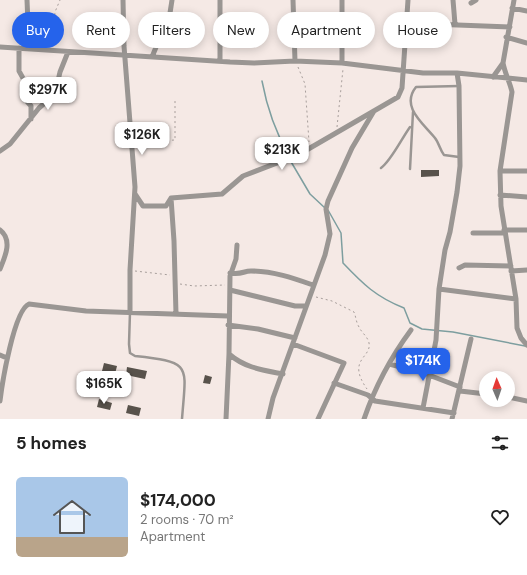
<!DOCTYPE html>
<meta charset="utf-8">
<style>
body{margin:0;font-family:"DM Sans",sans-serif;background:#f2f2f2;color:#222;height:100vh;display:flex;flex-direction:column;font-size:15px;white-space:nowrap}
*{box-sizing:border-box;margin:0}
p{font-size:13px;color:#767676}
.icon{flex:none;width:22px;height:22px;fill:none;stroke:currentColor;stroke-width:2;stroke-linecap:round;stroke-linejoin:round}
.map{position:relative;height:419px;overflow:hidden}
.panel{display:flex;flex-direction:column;background:#fff;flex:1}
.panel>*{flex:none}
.guide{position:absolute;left:12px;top:12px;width:503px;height:36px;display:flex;gap:8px}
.needle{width:26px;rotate:358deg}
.tools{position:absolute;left:479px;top:371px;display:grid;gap:8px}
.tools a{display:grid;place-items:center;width:36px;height:36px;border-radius:50%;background:#fff;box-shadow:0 2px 10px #0003;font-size:20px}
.price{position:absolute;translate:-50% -34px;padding:0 9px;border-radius:8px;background:#fff;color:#222;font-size:13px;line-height:26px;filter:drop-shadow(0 1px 2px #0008)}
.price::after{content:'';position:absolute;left:50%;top:24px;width:12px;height:9px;margin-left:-6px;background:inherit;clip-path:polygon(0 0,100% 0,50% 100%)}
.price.active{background:#2563eb;color:#fff}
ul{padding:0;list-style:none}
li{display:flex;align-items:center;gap:12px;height:100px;padding:0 16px}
li span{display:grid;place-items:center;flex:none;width:112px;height:80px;border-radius:6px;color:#555}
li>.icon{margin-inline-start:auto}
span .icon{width:48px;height:48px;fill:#fffc;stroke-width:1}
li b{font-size:17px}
h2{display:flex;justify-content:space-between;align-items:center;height:48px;padding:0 16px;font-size:17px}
.pill{padding:0 14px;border-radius:18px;background:#fff;box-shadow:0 2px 10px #0003;font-size:14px;line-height:36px}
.pill.active{background:#2563eb;color:#fff}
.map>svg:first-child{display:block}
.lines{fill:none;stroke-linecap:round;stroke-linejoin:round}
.stream{stroke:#7d9e9f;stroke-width:1.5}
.building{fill:#58524b}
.path{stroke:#a79e9b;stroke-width:1;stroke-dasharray:2 3;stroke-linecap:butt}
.service{stroke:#9a9693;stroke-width:2.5}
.minor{stroke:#9a9693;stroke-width:5}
</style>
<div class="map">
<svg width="527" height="419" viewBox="0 0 527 419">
<rect width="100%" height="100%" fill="#f5e9e5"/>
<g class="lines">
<path class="stream" d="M 262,81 C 267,108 276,133 289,156
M 290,160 L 310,194 L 325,208
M 328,210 L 341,233 L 343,263 C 363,284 376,297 404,308 L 410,323 L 422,329 L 453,332 L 525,346"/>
</g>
<path class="building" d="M 421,170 L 439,170 L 439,176 L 421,177 Z
M 104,363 L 117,366 L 115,374 L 102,371 Z
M 127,367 L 147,371 L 145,379 L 126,375 Z
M 205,375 L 212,377 L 210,384 L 203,383 Z
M 99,399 L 112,403 L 110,410 L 97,407 Z
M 128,405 L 141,408 L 139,416 L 126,413 Z"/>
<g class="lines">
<path class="path" d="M 52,45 L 55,12 L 60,0
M 298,67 L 305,84 L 309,142
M 337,127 L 343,69
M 137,142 L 175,140 L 175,99
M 135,271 L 170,275
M 180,284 L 194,286 L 225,285
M 316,297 L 332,301 L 354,312 C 356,317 356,322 359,327 C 361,332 368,337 369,343 C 372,358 346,359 367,389"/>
<path class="service" d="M 459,86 L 416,87 C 400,107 424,124 435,138 C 439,143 440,150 444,155 L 459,157
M 381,168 C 391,161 402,138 410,127
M 410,169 L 413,112
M 130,312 L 129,344 L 130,353 L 135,356 C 193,362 186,365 182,419"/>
<path class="minor" d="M 27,0 L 29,48
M 123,0 L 124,46 L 135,187 L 130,270 L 130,312
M 293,0 L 295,61
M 342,0 L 342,63
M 453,0 L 455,24
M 514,0 L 503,63 C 505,74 510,82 512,92 L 500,171 L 501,206 L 516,299 L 517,328 L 521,338 L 527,345
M 471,3 L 476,0
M 512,8 L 527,11
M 405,23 L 510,27
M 506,37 L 527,43
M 0,47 L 230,62 L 254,63 L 295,61 L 342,63 L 423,73 L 457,73 L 527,80
M 19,48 L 19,71 L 24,80 L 25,99 L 31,106 L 31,119
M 152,57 L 170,13 L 172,0
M 220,61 L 220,0
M 493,77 L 503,63
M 0,151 L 10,144 L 39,108 L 55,94 L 60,72 L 68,52
M 500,171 L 527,171
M 135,194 L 143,206 L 166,206 L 171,198 L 222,194 L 243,176 L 298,155 L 398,97 L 402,88 L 408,0
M 500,195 L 527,197
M 171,198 L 174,241 L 176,314
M 0,230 C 13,240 5,257 0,269
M 504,230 L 527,230
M 473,233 L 504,233
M 459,268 L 465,265 L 511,266
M 511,271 L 527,270
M 230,273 C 242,275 243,271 251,271 C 273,271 293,278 313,285
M 439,289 L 516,299
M 230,290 L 295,306 L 305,306
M 228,325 L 258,329 L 295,338
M 293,344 L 344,363 L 318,419
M 229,354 C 245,368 263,370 283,374
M 0,355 L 7,358
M 389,364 L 421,372 L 460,387
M 334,383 L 368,395 L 375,401 L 454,413
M 460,391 L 486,394
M 508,397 L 527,401
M 0,401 C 2,384 14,310 29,304 L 86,311 L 228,316
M 423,408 L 436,340 L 439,289 L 445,250 L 450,232 L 457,192 L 460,166 L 459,86 L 457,73
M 226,419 L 229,354 L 230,276 L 236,259 L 237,245
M 268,419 L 273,398 L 325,255 L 330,234 L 326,209 L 328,201 L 352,148 L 374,111
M 364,419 C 375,387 391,357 411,330
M 452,419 L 471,339"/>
</g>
</svg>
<div class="tools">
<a><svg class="needle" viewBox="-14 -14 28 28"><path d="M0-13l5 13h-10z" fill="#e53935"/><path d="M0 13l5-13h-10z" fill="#767676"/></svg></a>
</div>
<b class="price" style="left:48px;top:111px">$297K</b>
<b class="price" style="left:142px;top:156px">$126K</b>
<b class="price" style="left:282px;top:171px">$213K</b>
<b class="price active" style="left:423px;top:382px">$174K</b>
<b class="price" style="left:104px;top:405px">$165K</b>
<div class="guide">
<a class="pill active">Buy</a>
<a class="pill">Rent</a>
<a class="pill">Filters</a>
<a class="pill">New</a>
<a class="pill">Apartment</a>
<a class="pill">House</a>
</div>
</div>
<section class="panel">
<h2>5 homes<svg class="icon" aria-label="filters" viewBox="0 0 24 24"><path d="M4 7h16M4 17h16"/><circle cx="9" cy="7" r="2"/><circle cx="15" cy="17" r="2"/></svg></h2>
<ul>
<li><span style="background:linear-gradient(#a9c7e8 75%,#b9a48a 0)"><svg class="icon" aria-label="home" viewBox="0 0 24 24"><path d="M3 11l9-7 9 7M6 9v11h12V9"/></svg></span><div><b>$174,000</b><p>2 rooms · 70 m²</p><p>Apartment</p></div><svg class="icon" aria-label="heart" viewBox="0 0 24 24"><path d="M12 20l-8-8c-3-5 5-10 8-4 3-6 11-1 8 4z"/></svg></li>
</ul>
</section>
